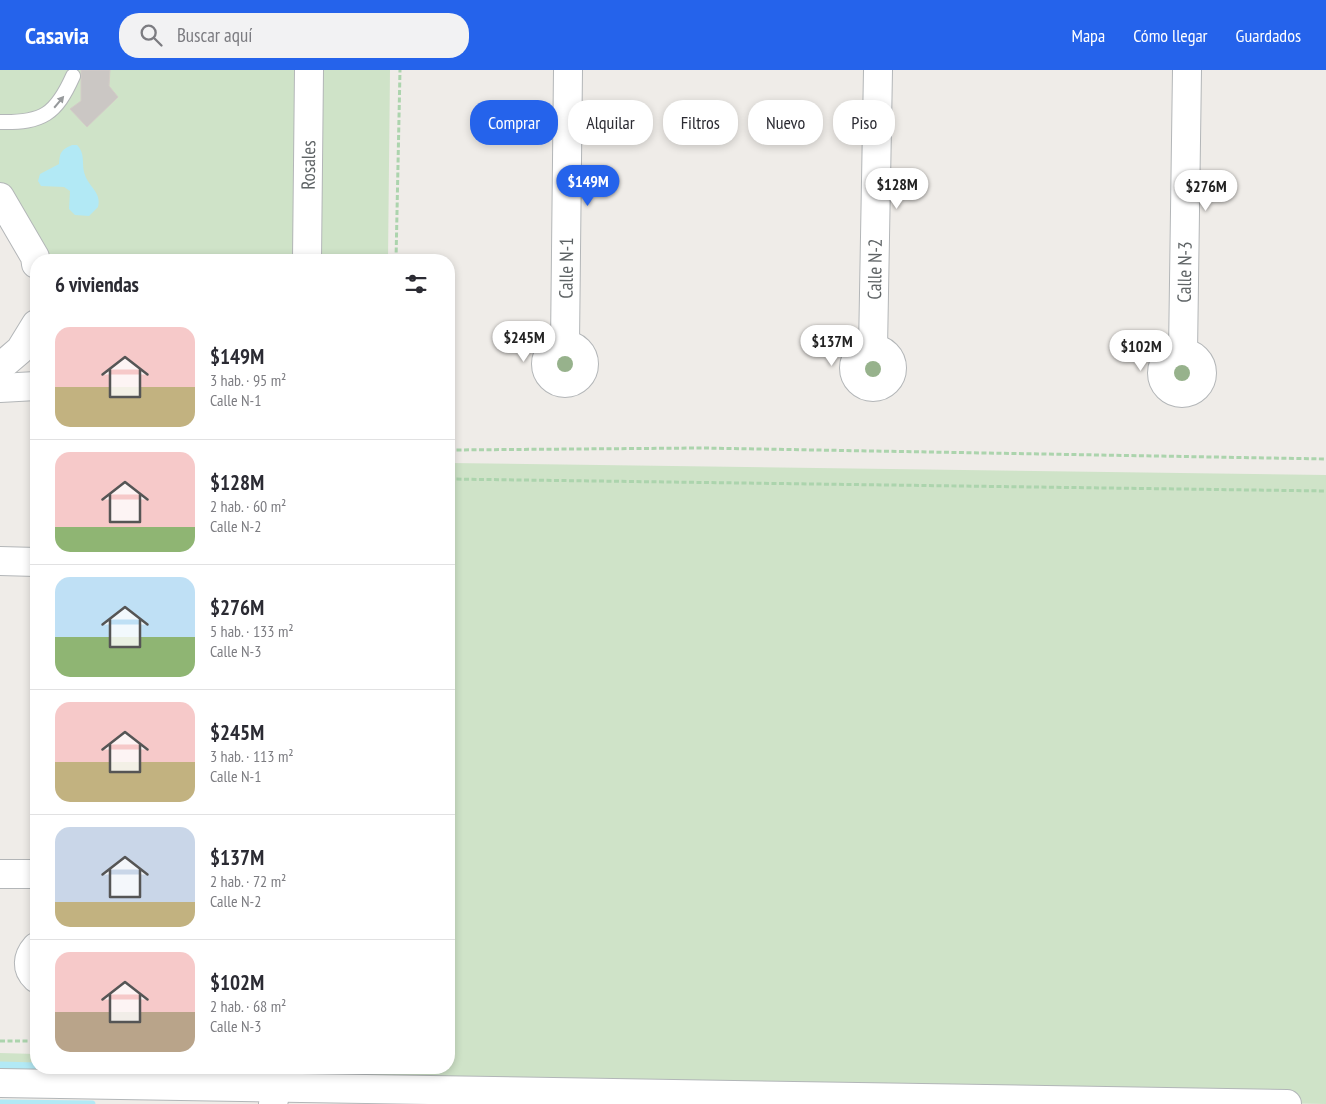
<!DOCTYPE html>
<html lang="es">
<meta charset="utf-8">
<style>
body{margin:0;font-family:"PT Sans Narrow",sans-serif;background:#f2f2f3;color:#2b2b33;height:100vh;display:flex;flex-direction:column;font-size:19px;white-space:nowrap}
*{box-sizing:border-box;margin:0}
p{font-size:16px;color:#7c7c81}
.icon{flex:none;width:28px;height:28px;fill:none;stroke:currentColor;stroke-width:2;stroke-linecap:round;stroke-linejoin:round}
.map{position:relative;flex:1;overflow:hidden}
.drawer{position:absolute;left:30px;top:184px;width:425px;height:820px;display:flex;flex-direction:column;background:#fff;border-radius:20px;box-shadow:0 2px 8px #0003}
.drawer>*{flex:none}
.hud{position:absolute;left:470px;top:30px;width:475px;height:45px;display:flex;gap:10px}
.price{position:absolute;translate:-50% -42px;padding:0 11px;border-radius:18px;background:#fff;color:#222;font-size:16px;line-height:32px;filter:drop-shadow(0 1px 2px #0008)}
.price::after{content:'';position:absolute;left:50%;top:30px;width:15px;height:11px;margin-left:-8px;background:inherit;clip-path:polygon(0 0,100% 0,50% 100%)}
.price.current{background:#2563eb;color:#fff}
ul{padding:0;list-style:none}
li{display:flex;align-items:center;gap:15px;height:125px;padding:0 25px}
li+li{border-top:1px solid #e1e1e2}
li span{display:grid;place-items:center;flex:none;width:140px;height:100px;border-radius:15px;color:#555}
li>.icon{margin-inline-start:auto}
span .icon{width:60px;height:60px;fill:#fffc;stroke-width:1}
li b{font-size:21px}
h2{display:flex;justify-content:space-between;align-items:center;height:60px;padding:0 25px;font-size:21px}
.pill{padding:0 18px;border-radius:20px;background:#fff;box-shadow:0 2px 8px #0003;font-size:18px;line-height:45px}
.pill.current{background:#2563eb;color:#fff}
header{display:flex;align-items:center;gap:30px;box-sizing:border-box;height:70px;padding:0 25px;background:#2563eb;color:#fff}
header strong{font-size:24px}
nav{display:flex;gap:28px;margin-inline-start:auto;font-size:18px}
.search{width:350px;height:45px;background:#f2f2f3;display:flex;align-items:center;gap:12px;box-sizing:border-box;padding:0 18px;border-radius:20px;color:#7c7c81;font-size:19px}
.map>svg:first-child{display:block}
.green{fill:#cfe3c8}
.water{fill:#b2e9f5}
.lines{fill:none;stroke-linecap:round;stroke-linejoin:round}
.stream{stroke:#b2e9f5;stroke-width:7}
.building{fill:#cbc7c4;stroke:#d3ccc7}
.lane-casing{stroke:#b3b6b8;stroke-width:16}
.street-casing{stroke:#b3b6b8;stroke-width:30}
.secondary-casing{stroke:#b2b6b8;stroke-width:30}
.path{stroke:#acd4ad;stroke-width:3;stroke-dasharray:5 2.5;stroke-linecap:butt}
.lane{stroke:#fff;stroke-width:14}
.street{stroke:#fff;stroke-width:28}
.secondary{stroke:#fff;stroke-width:28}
.tree{fill:#97b28c}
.oneway{fill:#979a9c}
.labels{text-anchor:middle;stroke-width:4.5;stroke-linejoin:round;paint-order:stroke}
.street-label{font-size:19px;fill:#5f6466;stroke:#fff}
</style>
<header>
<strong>Casavia</strong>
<div class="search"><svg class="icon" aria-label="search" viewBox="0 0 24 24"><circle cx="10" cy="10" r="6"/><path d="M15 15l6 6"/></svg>Buscar aquí</div>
<nav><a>Mapa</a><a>Cómo llegar</a><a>Guardados</a></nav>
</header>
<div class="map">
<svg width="1326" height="1034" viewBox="0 0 1326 1034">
<rect width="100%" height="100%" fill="#efece8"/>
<path class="green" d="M 0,0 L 309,0 L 307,190 L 36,190 L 0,127 Z
M 320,0 L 390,0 L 388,190 L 318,190 Z
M 449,393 L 1326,405 L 1326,1034 L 0,1013 L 0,983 L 36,984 L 36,998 L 449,998 Z"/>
<path class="water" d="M 72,75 L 77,75 C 86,84 81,94 85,105 C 89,117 102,123 98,137 L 89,146 L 75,145 L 69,139 L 70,121 L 64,117 L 41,116 L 38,111 L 40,104 L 59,94 C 60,82 61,80 72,75 Z"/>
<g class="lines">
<path class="stream" d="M 0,995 L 36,996
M 164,998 L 225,998
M 0,1033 L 92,1034"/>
</g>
<path class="building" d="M 81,0 L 110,0 L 109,16 L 118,27 L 87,57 L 70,39 L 81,31 Z"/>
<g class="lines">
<defs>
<path id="lane" d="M 0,52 C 43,53 56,44 73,6"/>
<g id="street">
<path d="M 0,127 L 35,187 L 36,194"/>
<path id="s1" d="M 307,190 L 309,0"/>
<path id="s2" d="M 565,274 L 568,0"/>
<circle cx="565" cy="294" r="19"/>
<circle cx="873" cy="298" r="19"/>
<path id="s3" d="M 873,279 L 878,0"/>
<path id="s4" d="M 1183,283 L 1187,0"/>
<circle cx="1182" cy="303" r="20"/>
<path d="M 0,297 L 20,280 L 36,254"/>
<path d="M 0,318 L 36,316"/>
<path d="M 0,491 L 36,492"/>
<path d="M 0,804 L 36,804"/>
<path d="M 36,877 C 27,887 26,899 36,908"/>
<path d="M 273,1034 L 281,998"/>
</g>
<path id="secondary" d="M 0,1013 L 1287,1034"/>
</defs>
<use href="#lane" class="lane-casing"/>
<use href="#street" class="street-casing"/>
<use href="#secondary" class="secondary-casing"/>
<path class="path" d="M 396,190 L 400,0
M 449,380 L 702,378 L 1326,389
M 449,409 L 1326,421
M 0,971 L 36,971"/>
<use href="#lane" class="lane"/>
<use href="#street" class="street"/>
<use href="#secondary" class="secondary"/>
</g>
<g class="tree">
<circle cx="565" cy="294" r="8"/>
<circle cx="873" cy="299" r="8"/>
<circle cx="1182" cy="303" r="8"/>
</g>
<defs><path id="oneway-solid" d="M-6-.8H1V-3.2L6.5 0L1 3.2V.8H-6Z" transform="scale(1.25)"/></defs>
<use class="oneway" href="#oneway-solid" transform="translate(59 32) rotate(-50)"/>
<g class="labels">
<g class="street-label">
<text dy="7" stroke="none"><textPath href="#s1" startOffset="95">Rosales</textPath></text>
<text dy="7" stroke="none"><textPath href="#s2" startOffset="76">Calle N-1</textPath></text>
<text dy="7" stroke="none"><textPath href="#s3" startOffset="80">Calle N-2</textPath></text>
<text dy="7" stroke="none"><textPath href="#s4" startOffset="81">Calle N-3</textPath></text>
</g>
</g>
</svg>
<b class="price current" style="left:588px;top:137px">$149M</b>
<b class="price" style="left:897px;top:140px">$128M</b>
<b class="price" style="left:1206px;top:142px">$276M</b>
<b class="price" style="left:524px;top:293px">$245M</b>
<b class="price" style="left:832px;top:297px">$137M</b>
<b class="price" style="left:1141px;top:302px">$102M</b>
<div class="hud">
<a class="pill current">Comprar</a>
<a class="pill">Alquilar</a>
<a class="pill">Filtros</a>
<a class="pill">Nuevo</a>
<a class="pill">Piso</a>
</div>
<section class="drawer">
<h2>6 viviendas<svg class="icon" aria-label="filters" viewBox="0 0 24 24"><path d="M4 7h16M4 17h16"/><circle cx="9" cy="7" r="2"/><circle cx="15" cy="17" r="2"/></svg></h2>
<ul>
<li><span style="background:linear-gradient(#f6c9c9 60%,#c2b280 0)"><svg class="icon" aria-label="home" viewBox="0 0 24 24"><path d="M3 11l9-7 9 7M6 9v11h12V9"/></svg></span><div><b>$149M</b><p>3 hab. · 95 m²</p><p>Calle N-1</p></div></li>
<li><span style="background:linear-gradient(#f6c9c9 75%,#8fb573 0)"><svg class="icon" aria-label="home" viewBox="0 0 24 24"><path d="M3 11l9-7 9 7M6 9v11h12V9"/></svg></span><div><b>$128M</b><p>2 hab. · 60 m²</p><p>Calle N-2</p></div></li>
<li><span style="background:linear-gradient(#bfe0f5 60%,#8fb573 0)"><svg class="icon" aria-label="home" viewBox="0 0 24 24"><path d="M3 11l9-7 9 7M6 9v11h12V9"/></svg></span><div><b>$276M</b><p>5 hab. · 133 m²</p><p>Calle N-3</p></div></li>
<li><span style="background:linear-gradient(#f6c9c9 60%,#c2b280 0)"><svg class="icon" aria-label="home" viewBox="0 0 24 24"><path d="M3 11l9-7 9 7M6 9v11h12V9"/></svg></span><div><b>$245M</b><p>3 hab. · 113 m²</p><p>Calle N-1</p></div></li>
<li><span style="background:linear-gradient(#c9d6e8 75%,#c2b280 0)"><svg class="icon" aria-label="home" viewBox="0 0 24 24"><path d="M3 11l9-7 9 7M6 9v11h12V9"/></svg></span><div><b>$137M</b><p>2 hab. · 72 m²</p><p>Calle N-2</p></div></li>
<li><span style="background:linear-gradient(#f6c9c9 60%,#b9a48a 0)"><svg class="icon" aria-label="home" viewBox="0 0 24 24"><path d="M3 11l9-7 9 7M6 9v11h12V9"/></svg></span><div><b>$102M</b><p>2 hab. · 68 m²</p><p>Calle N-3</p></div></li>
</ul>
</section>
</div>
